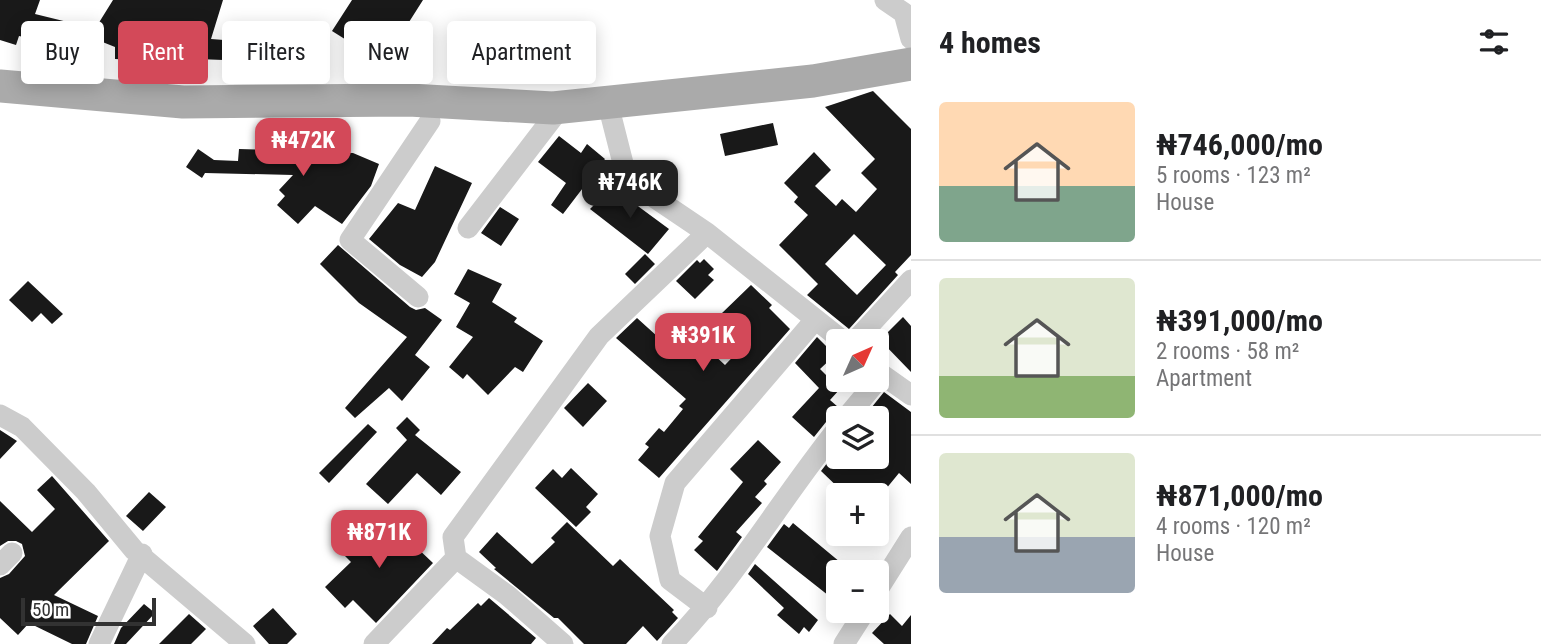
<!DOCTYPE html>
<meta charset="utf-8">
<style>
body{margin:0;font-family:"Roboto Condensed",sans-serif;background:#f2f2f2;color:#202124;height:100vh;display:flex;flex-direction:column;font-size:26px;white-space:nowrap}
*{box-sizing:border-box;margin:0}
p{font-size:23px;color:#757577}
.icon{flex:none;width:38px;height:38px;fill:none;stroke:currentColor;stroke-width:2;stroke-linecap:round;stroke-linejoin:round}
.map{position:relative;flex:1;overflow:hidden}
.details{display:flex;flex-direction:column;background:#fff;width:630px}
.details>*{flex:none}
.hud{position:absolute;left:21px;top:21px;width:665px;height:63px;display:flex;gap:14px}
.needle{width:46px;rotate:45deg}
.tools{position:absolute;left:826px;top:329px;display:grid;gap:14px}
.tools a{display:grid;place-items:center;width:63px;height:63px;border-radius:7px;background:#fff;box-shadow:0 4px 18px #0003;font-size:35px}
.scale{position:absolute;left:21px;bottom:18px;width:135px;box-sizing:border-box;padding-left:7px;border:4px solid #323232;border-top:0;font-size:19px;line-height:24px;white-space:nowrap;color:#323232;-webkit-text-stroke:5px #fff;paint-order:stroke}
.price{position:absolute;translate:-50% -60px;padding:0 16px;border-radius:14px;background:#d34959;color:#fff;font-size:23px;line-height:46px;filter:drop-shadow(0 2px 4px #0008)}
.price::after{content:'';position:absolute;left:50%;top:42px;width:21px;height:16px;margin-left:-10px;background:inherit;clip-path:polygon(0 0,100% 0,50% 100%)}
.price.on{background:#222;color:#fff}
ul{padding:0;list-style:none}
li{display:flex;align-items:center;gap:21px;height:175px;padding:0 28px}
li+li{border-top:2px solid #e0e0e0}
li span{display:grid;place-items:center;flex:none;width:196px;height:140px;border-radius:7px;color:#555}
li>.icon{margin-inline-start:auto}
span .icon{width:84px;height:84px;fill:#fffc;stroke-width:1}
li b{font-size:30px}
h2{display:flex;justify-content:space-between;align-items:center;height:84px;padding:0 28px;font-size:30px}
.tag{padding:0 24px;border-radius:7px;background:#fff;box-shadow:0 4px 18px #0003;font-size:24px;line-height:63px}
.tag.on{background:#d34959;color:#fff}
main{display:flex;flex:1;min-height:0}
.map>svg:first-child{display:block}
.building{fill:#191919;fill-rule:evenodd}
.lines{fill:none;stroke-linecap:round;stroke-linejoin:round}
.street{stroke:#ccc;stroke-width:21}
.primary{stroke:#aaa;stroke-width:33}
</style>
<main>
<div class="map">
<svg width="911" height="644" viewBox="0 0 911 644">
<rect width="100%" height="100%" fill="#fff"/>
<path class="building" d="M 0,0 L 40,0 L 35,14 L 92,28 L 87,50 L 19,36 L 16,45 L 0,40 Z
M 113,0 L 223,0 L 211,39 L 250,42 L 249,61 L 172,58 L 173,45 L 136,56 L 136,60 L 115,59 L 115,47 L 90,37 Z
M 352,0 L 423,0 L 383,63 L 332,31 Z
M 873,91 L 911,129 L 911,255 L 895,272 L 898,275 L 849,329 L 807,295 L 818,284 L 779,245 L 808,215 L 794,202 L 798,197 L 784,183 L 814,152 L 831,170 L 815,186 L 836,206 L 842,199 L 856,212 L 877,189 L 861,173 L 875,159 L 825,107 ZM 854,234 L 886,265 L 857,295 L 825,264 Z
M 773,123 L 778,145 L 725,156 L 720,134 Z
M 559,136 L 581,153 L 587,144 L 605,159 L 563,214 L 551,205 L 566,183 L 538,162 Z
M 198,149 L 214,160 L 238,161 L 239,149 L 353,153 L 379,164 L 371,186 L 342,224 L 315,206 L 298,224 L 277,205 L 285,196 L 279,190 L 293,175 L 205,173 L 202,178 L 186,167 Z
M 435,166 L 472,183 L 435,262 L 422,277 L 400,265 L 369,239 L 398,203 L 415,210 Z
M 612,187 L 669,229 L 648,254 L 590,209 Z
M 500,207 L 519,219 L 501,246 L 481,233 Z
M 338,245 L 410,307 L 416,310 L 425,308 L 442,320 L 415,355 L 430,367 L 402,401 L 389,388 L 355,418 L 345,408 L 407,337 L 359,303 L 320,264 Z
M 645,254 L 655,264 L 635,284 L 625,274 Z
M 704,259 L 714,269 L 708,275 L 714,280 L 695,299 L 676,281 L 697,260 L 700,263 Z
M 468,269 L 502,284 L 492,302 L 517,318 L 514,322 L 543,341 L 523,372 L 515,367 L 488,395 L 467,374 L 463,379 L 449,367 L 473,337 L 456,327 L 470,303 L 454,294 Z
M 28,281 L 63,314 L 52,324 L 41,313 L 32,322 L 9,300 Z
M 751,285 L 772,305 L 769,308 L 790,329 L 659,478 L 638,460 L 649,447 L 645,444 L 659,428 L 664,432 L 683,409 L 679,406 L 686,399 L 616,338 L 637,318 L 679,356 L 689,346 L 692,350 L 700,342 L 725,365 L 748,341 L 721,314 Z
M 903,317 L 911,326 L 911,372 L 880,340 Z
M 817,337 L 835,355 L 820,369 L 840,389 L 830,400 L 838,407 L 814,437 L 792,417 L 819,388 L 795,363 Z
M 588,383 L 607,401 L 583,427 L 564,408 Z
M 884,392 L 911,412 L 911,484 L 899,473 L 881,495 L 846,495 L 821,471 L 838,449 L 838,457 L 877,457 L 877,418 L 863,418 Z
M 407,417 L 420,430 L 415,435 L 461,472 L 441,495 L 417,473 L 388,504 L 366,484 L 407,440 L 396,428 Z
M 368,424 L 377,432 L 329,483 L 319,473 Z
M 0,430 L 17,441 L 0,459 Z
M 758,440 L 781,462 L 764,481 L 767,484 L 755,497 L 762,503 L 736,532 L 742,537 L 717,571 L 694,550 L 703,541 L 698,537 L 743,482 L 730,469 Z
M 571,468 L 598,494 L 586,507 L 591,512 L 576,527 L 535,488 L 553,469 L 562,478 Z
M 52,476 L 109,541 L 54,595 L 98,616 L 86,644 L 72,644 L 29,623 L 18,635 L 0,618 L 0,578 L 9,574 L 25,556 L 22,544 L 16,541 L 8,541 L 0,546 L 0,501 L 32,532 L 55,509 L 37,490 Z
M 149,492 L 166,507 L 143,531 L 126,516 Z
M 386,513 L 397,525 L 395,527 L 433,563 L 376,623 L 353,600 L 345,608 L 325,587 L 351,562 L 343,554 Z
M 567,522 L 613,566 L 620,559 L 674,610 L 672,612 L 678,618 L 657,641 L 643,626 L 626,644 L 584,644 L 558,618 L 554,618 L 494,569 L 496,568 L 479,552 L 497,532 L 532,564 L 555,542 L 551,538 Z
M 793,523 L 852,572 L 838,572 L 838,603 L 767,547 L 784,524 L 789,528 Z
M 755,564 L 818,620 L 809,632 L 804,627 L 799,634 L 777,615 L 784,608 L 748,574 Z
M 489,598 L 536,638 L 531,644 L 432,644 L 447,628 L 450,630 L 478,603 L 481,606 Z
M 144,604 L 155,613 L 126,644 L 114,644 L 121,628 Z
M 273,608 L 297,634 L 287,644 L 269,644 L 253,626 Z
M 189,614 L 206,629 L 191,644 L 159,644 Z
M 890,614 L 902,626 L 911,615 L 911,644 L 884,644 L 872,633 Z"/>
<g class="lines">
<path class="street" d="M 885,0 L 904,13 L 911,39
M 610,112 L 627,179 L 707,233 L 843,341
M 468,228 L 554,116
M 418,297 L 350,240 L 430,121
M 855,341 L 911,280
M 877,371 L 911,395
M 0,415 L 22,427 L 86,492 L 134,550 L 245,644
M 846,418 L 881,376
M 0,565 L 12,553
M 877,591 L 911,537
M 707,608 L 670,580 L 660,536 L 675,483 L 814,321
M 99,644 L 142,554
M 374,644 L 456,558
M 563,644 L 507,595 L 456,558 L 453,537 L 599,336 L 707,233
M 672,644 C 735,579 781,499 838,428
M 844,644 L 865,611"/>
<path class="primary" d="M 0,86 L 183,102 L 409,100 L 553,108 L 813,81 L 911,64"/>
</g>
</svg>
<div class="tools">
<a><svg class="needle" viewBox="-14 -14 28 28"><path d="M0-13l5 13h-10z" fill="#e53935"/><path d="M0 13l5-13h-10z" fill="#757577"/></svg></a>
<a><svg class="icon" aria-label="layers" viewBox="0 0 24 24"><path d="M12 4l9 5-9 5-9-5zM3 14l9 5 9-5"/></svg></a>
<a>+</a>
<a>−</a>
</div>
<div class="scale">50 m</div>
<b class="price" style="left:303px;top:178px">₦472K</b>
<b class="price on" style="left:630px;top:220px">₦746K</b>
<b class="price" style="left:703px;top:373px">₦391K</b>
<b class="price" style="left:379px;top:570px">₦871K</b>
<div class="hud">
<a class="tag">Buy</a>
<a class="tag on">Rent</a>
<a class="tag">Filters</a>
<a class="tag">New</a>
<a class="tag">Apartment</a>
</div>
</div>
<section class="details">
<h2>4 homes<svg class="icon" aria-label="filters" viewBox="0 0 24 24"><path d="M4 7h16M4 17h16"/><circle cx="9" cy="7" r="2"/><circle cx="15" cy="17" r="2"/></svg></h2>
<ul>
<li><span style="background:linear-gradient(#ffd9b3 60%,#7fa58c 0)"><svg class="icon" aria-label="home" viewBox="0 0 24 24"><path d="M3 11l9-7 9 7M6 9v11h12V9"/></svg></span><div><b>₦746,000/mo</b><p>5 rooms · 123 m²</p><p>House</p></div></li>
<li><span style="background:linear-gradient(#dfe7d0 70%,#8fb573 0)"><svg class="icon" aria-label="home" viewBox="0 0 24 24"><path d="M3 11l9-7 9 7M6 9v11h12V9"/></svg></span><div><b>₦391,000/mo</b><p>2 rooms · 58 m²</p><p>Apartment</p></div></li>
<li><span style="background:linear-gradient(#dfe7d0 60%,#9aa5b1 0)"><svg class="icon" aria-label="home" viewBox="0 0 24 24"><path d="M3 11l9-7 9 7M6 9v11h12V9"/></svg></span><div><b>₦871,000/mo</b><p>4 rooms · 120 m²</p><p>House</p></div></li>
</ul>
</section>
</main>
